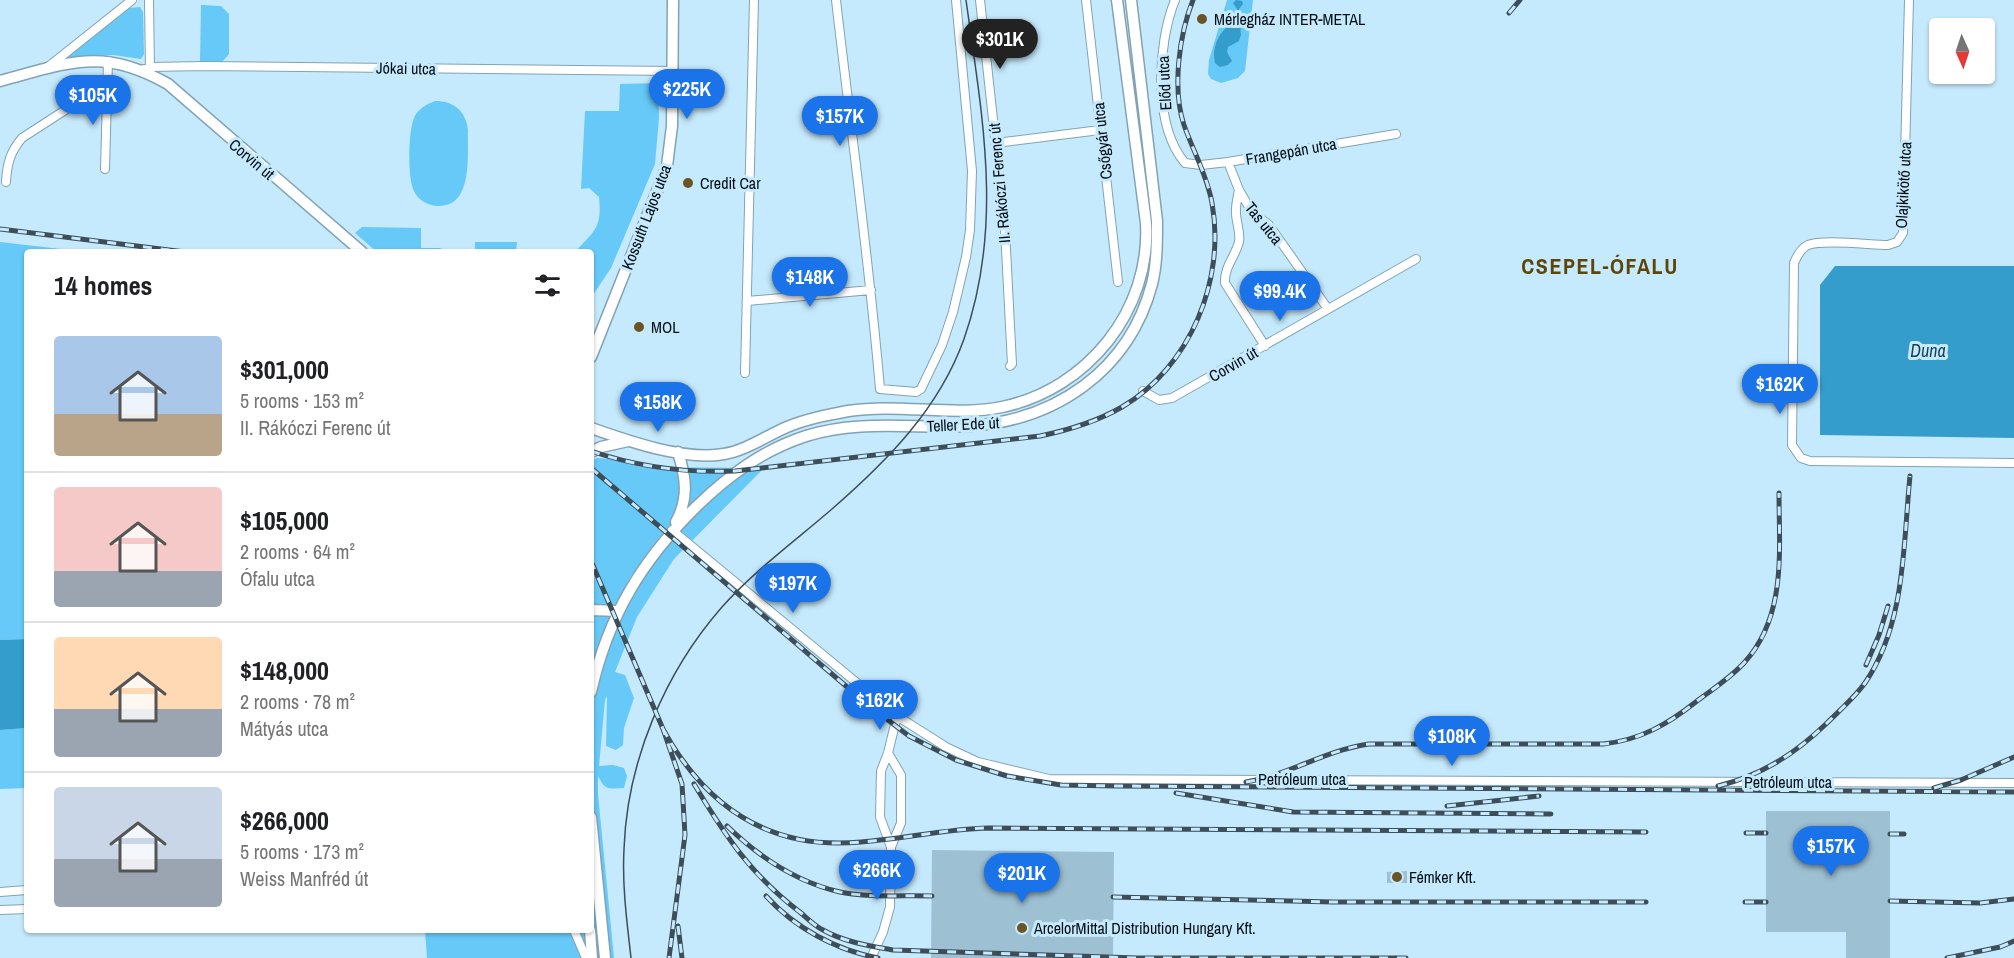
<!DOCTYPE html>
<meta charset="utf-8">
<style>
body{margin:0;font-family:"Archivo Narrow",sans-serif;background:#f6f6f6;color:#202124;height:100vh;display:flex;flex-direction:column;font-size:22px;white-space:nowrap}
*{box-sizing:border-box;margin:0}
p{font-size:20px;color:#757577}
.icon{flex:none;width:33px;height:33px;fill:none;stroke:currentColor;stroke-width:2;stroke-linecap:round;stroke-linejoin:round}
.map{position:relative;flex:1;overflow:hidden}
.panel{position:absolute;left:24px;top:249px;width:570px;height:684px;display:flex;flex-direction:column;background:#fff;border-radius:6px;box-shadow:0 2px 4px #0004}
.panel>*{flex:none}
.needle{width:39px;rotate:177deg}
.fabs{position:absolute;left:1929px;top:18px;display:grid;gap:12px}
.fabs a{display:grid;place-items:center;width:66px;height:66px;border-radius:6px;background:#fff;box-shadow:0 2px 4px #0004;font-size:30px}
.price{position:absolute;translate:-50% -51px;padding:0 14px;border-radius:21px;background:#1a73e8;color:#fff;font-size:20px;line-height:39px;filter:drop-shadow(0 2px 3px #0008)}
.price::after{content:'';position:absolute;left:50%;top:36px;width:18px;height:14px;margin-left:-9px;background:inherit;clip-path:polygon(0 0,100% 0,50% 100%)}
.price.selected{background:#222;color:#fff}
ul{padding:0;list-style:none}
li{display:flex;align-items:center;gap:18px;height:150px;padding:0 30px}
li+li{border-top:2px solid #e0e0e0}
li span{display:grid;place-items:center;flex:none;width:168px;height:120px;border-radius:6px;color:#555}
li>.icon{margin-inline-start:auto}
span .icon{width:72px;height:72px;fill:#fffc;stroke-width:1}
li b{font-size:26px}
h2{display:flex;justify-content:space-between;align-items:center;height:72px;padding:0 30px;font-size:26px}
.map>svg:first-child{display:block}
.green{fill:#66c9f8}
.water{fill:#349dcb}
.building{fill:#9dc0d3}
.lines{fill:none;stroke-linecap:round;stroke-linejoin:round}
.street-casing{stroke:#81a3b5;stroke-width:10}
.secondary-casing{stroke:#81a3b5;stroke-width:13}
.street{stroke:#fff;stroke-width:8}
.secondary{stroke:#fff;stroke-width:10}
.tram{stroke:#3d4e59;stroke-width:1.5}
.rail-casing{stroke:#3d4e59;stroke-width:5}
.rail{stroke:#c6eafd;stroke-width:3;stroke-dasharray:9;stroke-linecap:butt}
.poi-dot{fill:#6c5324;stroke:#c6eafd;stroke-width:2}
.labels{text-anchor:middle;stroke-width:6;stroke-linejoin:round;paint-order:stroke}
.poi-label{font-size:16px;fill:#030d14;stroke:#c6eafd;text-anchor:start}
.street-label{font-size:16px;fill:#030d14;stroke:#c6eafd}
.water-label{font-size:18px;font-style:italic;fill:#164155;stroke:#c6eafd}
.district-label{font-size:22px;font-weight:bold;letter-spacing:1.5px;fill:#5f4508;stroke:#c6eafd}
</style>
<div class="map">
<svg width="2014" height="958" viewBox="0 0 2014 958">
<rect width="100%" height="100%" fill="#c6eafd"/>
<path class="green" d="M 1227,0 L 1253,0 L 1245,71 L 1238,78 L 1221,83 L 1211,79 L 1208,74 L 1209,60 Z
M 201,5 L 221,6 L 229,14 L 229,54 L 222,62 L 200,62 Z
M 140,7 L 143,12 L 144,54 L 141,59 L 113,55 L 69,57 L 71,52 L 129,8 Z
M 658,83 L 659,118 L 655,164 L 611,268 L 591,298 L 591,252 L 575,252 C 595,230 602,228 599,197 L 589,188 L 581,189 L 585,111 L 619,111 L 620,84 Z
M 435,101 C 454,101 466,111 468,130 C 467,154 474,208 437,206 C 427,205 418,200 414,191 C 407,179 408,125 416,114 C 421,107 428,104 435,101 Z
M 362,227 L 421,228 L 421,248 L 441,248 L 441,252 L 377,252 L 355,233 Z
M 0,242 L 87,252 L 27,252 L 27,639 L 0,640 Z
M 475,242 L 517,242 L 516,252 L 475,252 Z
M 597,458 L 611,459 L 641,467 L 764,468 L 674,559 L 637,617 L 615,672 L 625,675 L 634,698 L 624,728 L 623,745 L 616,750 L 606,746 L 607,696 L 605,700 L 599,766 L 613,765 L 624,768 L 627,776 L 624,788 C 607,789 605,790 598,776 L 598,794 L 614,958 L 427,958 L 425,930 L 591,930 L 591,461 Z
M 27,728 L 27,788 L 0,789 L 0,730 Z"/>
<path class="water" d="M 1236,0 L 1242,1 L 1243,4 L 1239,9 L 1241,35 L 1239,41 L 1228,47 L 1227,52 L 1232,61 L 1228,65 L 1220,67 L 1215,63 C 1211,46 1221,27 1237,21 L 1237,9 L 1233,3 Z
M 1835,266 L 2014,266 L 2014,438 L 1820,435 L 1820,285 Z
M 27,639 L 27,728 L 0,730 L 0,640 Z"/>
<path class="building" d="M 1766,811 L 1890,811 L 1890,958 L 1846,958 L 1846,932 L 1766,932 Z
M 932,850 L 1114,852 L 1113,958 L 931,958 Z
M 1407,871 L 1407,883 L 1387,883 L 1387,872 Z"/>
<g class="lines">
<defs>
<path id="street" d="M 149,0 L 150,70
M 836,0 C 851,130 869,259 880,389 L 916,392 L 921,389 L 942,345 L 953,312 L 966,257 L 970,230 L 972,171 L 956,0
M 980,0 L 1005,230 L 1012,364 L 1010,366
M 1086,0 L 1118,282
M 1175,0 C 1157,45 1153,125 1185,163 L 1201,165 L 1228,162 L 1396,134
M 1909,0 L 1903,233 L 1897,242 L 1888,245 C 1871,245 1823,239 1808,245 C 1801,248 1797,256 1794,263 L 1792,445 L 1801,458 L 1810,461 L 2014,463
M 48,67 L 132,0
M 141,70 L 150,67 L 204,66 L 673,71
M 996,143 L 1100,130
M 1228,162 L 1239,190 L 1252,212 L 1269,225 L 1328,309
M 105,169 L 108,61
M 6,182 C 7,164 10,152 22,138 L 107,83
M 1239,190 C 1238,196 1236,203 1236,209 C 1235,221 1241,230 1239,242 C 1235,257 1224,267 1225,283 L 1265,346
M 747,301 L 871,290
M 745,373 L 754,0
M 1143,391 L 1159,400 L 1172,398 L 1416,259
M 672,530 L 897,716 L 946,747 L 978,762 L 1049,779 L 2014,783
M 888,753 L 901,775 L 901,823 L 891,847
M 0,892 L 27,890
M 0,910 L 27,909
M 574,930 L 586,958
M 871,958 L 883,932 L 890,907 L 891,847 L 880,817 L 881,771 L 888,753 L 897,716"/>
<path id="secondary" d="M 0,81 C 68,63 102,46 168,84 L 362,252
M 591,357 L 667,166 L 672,126 L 673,0
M 591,428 C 628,441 684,461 724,454 C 747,450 766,436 787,427 C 806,419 827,415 848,411 C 898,403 956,417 1002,407 C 1088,389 1151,310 1146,223 L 1117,0
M 591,452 L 601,447 L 628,441
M 676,522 C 689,498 686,478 678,452
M 591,610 L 618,611
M 591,692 C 608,616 642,560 697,506 C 729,475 763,450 806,436 C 860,419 914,429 968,426 C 1055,421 1129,371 1152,284 C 1157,264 1157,242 1157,221 L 1131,0
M 591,817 L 605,958
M 590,930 L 592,958"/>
</defs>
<use href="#street" class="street-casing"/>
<use href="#secondary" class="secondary-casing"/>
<use href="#street" class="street"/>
<use href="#secondary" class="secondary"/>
<path class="tram" d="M 631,958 C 627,922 622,886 624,849 C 627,761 665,672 722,607 C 755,570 795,541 832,509 C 887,461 939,409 964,339 C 1004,225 982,116 966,0"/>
<defs>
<path id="rail" d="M 1509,13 L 1520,0
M 0,229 L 185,252
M 591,451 C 638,467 685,473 735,471 L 1040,436 C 1069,430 1096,422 1122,407 C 1190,367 1226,280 1212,203 C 1207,175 1193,151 1184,125 C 1172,89 1179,35 1193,0
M 591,468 L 867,704 L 909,736 L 956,760 L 1007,776 L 1061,785 L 1117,786 L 2014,792
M 591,561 L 663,729 L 682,784 L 685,835 L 669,958
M 1866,665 L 1879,635 L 1888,606
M 663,729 L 675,750
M 671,743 C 715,814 777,850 861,842 C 904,839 945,829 988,828 L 1646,832
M 1246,782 C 1289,775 1326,750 1369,744 L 1603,744 C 1641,740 1668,724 1697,701 C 1713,689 1730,678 1744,663 C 1787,616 1779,551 1779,493
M 694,784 C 726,837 751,875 801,913 C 808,919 815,926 823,930 C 844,942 870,946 893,950 L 1137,958 L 1406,958
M 1718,786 C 1762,775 1795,754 1827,723 C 1840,710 1854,698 1865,683 C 1906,623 1903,545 1910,476
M 1934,788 L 1961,780 L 2014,757
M 1176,793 L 1293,812 L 1551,814
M 1447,806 L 1539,796
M 727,826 C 758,856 796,882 840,892 C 869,898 902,895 932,896
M 1746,833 L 1766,833
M 1890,834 L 1904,834
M 766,896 C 795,928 836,950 878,958
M 1113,897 L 1333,902 L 1646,902
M 1890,901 L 1980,903 L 2014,899
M 1745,902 L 1766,902
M 678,926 L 682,958
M 1947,958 L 2000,947 L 2014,941"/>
</defs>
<use href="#rail" class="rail-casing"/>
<use href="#rail" class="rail"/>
</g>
<g class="poi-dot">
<circle cx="1202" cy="19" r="6"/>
<circle cx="688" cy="183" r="6"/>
<circle cx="639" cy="327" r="6"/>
<circle cx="1397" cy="877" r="6"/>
<circle cx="1022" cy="928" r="6"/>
</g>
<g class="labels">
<g class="poi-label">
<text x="1214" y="25">Mérlegház INTER-METAL</text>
<text x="700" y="189">Credit Car</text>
<text x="651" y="333">MOL</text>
<text x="1409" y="883">Fémker Kft.</text>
<text x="1034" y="934">ArcelorMittal Distribution Hungary Kft.</text>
</g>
<g class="street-label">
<text transform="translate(406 68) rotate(1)" y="6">Jókai utca</text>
<text transform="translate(1164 83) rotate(-93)" y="6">Előd utca</text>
<text transform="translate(1102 141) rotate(-96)" y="6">Csőgyár utca</text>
<text transform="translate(1291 151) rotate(-10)" y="6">Frangepán utca</text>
<text transform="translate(252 159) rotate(40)" y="6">Corvin út</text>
<text transform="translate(999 183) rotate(-95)" y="6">II. Rákóczi Ferenc út</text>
<text transform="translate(1903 185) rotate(-87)" y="6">Olajkikötő utca</text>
<text transform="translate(646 217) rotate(-69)" y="6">Kossuth Lajos utca</text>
<text transform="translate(1264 223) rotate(51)" y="6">Tas utca</text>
<text transform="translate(1233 364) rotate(-30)" y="6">Corvin út</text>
<text transform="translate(963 424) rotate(-3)" y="6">Teller Ede út</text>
<text x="1302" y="785">Petróleum utca</text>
<text x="1788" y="788">Petróleum utca</text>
</g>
<g class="water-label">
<text x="1928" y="357">Duna</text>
</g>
<g class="district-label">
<text x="1600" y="274">CSEPEL-ÓFALU</text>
</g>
</g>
</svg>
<div class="fabs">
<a><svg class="needle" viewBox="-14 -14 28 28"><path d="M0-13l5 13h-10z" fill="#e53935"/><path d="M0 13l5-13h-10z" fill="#757577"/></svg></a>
</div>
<b class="price selected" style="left:1000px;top:70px">$301K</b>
<b class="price" style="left:687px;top:120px">$225K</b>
<b class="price" style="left:93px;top:126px">$105K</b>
<b class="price" style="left:840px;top:147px">$157K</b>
<b class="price" style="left:810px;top:308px">$148K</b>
<b class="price" style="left:1280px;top:322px">$99.4K</b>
<b class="price" style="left:1780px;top:415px">$162K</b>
<b class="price" style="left:658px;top:433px">$158K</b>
<b class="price" style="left:793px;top:614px">$197K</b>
<b class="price" style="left:880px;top:731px">$162K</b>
<b class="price" style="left:1452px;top:767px">$108K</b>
<b class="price" style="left:1831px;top:877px">$157K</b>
<b class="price" style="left:877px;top:901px">$266K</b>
<b class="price" style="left:1022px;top:904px">$201K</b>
<section class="panel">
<h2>14 homes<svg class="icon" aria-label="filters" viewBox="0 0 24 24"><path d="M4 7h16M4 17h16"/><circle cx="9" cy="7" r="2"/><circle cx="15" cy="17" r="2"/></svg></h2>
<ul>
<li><span style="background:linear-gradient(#a9c7e8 65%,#b9a48a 0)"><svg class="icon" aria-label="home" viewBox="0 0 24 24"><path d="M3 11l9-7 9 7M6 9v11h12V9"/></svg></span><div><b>$301,000</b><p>5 rooms · 153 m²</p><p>II. Rákóczi Ferenc út</p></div></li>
<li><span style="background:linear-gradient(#f6c9c9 70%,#9aa5b1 0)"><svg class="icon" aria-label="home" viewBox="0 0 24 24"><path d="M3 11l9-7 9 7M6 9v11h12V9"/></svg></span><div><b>$105,000</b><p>2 rooms · 64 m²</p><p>Ófalu utca</p></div></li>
<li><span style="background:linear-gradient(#ffd9b3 60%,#9aa5b1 0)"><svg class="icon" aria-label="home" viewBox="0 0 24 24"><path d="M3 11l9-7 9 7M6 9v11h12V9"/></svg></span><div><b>$148,000</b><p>2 rooms · 78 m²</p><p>Mátyás utca</p></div></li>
<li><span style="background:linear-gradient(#c9d6e8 60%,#9aa5b1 0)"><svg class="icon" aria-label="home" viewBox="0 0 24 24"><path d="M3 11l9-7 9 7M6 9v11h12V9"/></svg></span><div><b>$266,000</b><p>5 rooms · 173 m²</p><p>Weiss Manfréd út</p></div></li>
</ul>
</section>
</div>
